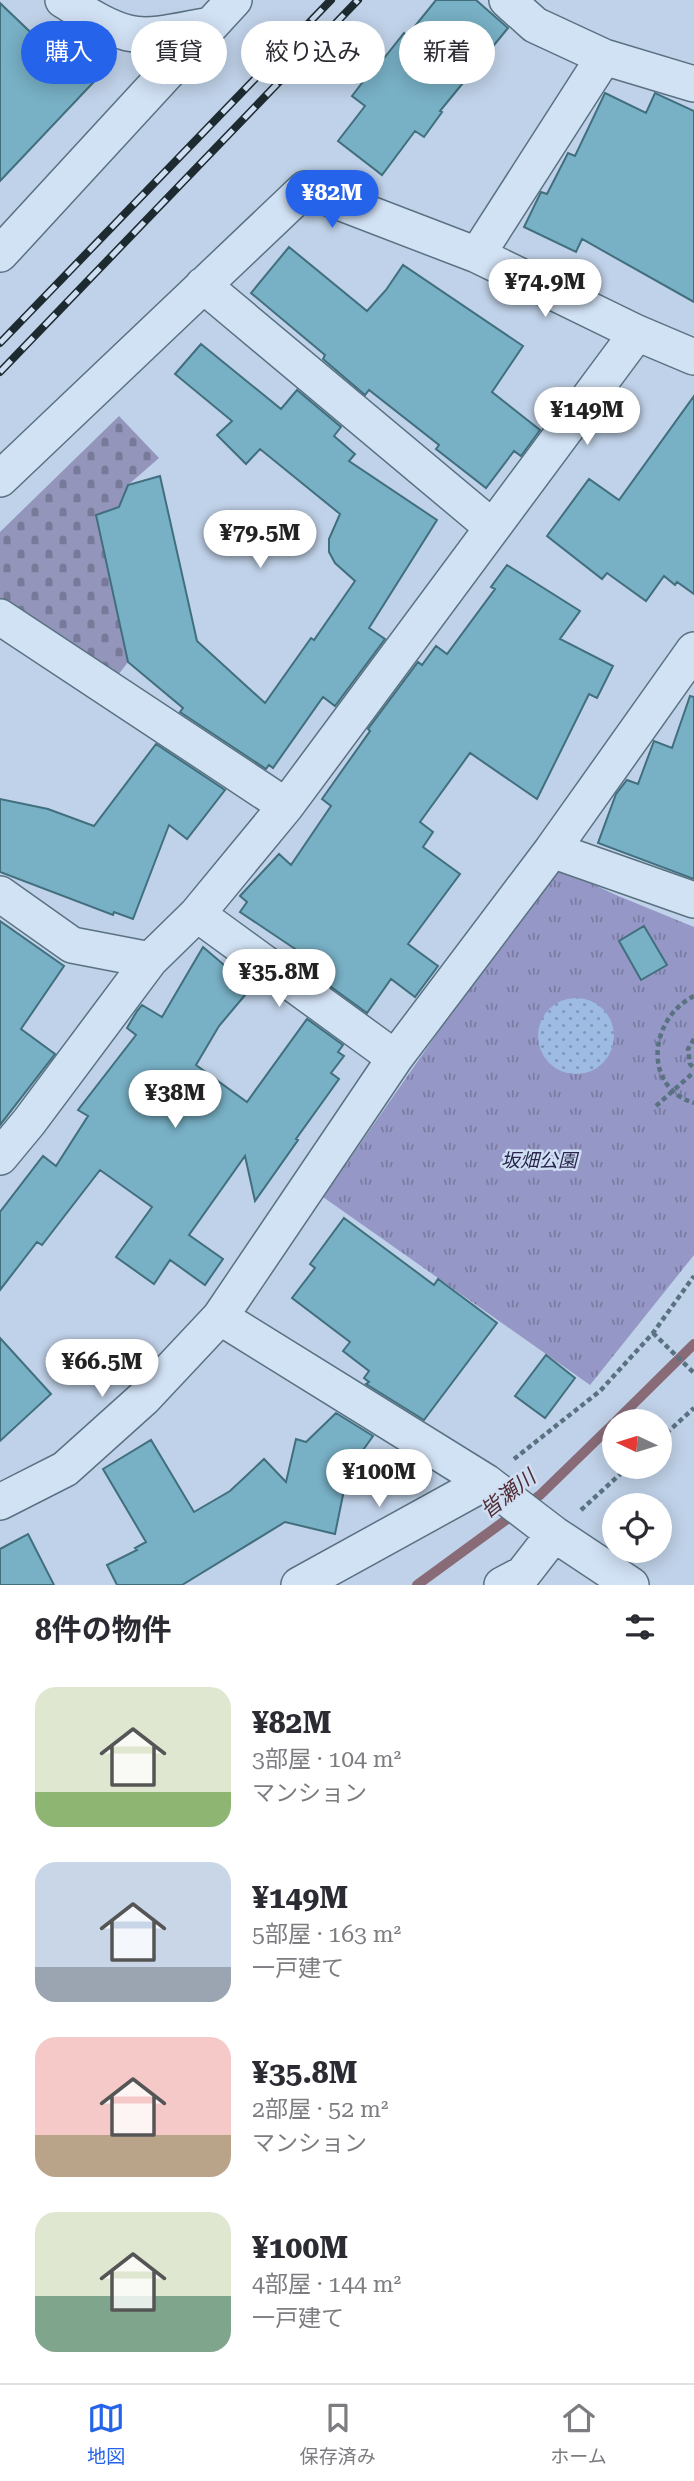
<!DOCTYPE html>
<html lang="ja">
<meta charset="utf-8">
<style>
body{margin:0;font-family:"Roboto Serif","Noto Sans JP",serif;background:#f2f2f3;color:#2b2b33;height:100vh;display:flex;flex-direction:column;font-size:26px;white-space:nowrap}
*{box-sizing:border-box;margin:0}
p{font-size:23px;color:#7c7c81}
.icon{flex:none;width:38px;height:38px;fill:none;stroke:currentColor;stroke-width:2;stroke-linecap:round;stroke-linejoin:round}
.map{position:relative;height:1585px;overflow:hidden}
.sheet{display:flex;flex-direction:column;background:#fff;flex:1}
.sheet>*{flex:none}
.hud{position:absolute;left:21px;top:21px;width:653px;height:63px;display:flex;gap:14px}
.needle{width:46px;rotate:274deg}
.buttons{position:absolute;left:602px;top:1409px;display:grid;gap:14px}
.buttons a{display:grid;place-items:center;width:70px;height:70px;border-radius:50%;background:#fff;box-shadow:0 4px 18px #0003;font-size:35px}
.price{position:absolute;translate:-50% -60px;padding:0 16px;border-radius:24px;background:#fff;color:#222;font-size:23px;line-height:46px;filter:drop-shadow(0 2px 4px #0008)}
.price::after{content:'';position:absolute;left:50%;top:42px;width:21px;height:16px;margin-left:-10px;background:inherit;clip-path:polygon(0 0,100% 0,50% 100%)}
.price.active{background:#2563eb;color:#fff}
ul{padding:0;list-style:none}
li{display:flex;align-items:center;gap:21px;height:175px;padding:0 35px}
li span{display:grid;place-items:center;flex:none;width:196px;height:140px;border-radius:21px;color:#555}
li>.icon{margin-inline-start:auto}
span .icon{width:84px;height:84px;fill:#fffc;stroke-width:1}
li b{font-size:30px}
h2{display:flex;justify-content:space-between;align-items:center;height:84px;padding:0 35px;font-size:30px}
.chip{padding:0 24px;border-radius:32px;background:#fff;box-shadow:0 4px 18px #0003;font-size:24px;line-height:63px}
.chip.active{background:#2563eb;color:#fff}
.tab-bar{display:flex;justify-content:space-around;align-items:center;height:98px;border-top:2px solid #e1e1e2;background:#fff;font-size:19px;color:#7c7c81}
.tab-bar a{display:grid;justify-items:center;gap:4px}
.tab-bar .active{color:#2563eb}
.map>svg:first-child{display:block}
.grass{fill:url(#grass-tufts)}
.sand{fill:url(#sand-dots)}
.cemetery{fill:url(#cemetery-stones)}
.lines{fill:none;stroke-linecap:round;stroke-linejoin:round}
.stream{stroke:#886b77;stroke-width:10}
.building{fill:#78b0c5;stroke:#416f7e;stroke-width:2}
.minor-casing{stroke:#597281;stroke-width:38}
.path{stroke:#597281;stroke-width:4.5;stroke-dasharray:5 3.5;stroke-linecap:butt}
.minor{stroke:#d2e2f5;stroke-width:35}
.rail-casing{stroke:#1d2b31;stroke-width:8}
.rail{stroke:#cfdef2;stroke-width:5;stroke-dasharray:16;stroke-linecap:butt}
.labels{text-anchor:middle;stroke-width:5;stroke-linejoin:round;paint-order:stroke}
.park-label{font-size:19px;font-style:italic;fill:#29254c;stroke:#cfdef2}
.water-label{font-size:21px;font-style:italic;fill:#502d35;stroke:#cfdef2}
</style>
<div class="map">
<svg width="694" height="1585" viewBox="0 0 694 1585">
<defs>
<pattern id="grass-tufts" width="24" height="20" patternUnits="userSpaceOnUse" patternTransform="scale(1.75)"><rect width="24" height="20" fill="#9597c6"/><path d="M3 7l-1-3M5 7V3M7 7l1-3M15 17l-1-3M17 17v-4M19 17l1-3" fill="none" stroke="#797ba1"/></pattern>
<pattern id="sand-dots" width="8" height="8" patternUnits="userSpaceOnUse" patternTransform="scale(1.75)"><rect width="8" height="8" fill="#9ebbe4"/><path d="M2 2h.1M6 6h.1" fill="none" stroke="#8098b9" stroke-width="1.8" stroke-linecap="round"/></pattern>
<pattern id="cemetery-stones" width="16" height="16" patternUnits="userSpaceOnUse" patternTransform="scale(1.75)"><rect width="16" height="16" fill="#9495bb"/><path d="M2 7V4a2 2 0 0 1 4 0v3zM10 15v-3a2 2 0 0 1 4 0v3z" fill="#787a99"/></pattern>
</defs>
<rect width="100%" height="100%" fill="#c0d2e9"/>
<path class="grass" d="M 554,866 L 616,895 L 694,927 L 694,1255 L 590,1385 L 323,1197 Z"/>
<path class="sand" d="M538 1036a38 38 0 1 1 76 0a38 38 0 1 1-76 0Z"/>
<path class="cemetery" d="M 119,416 L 159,458 L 128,485 L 119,507 L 96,515 L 128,662 L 115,679 L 0,602 L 0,532 Z"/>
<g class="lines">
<path class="stream" d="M 616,1421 L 694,1344
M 417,1585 L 540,1495 L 614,1423"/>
</g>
<path class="building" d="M 436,0 L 476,0 L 508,28 L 440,111 L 442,112 L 424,137 L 415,131 L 382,175 L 338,141 L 365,106 L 352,96 L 375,66 L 377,67 L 404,33 L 407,36 Z
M 0,3 L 48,49 L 66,30 L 106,69 L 0,181 Z
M 605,93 L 646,113 L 655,93 L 694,111 L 694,302 L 582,239 L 576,252 L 524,227 L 541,192 L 547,194 L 568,153 L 575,156 Z
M 289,247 L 367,311 L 386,290 L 403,265 L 523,346 L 492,392 L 540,430 L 521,456 L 514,451 L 486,488 L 436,449 L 439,445 L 369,390 L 365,395 L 323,359 L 325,355 L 251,293 Z
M 201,344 L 281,409 L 297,390 L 341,427 L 334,436 L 355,454 L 349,461 L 437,520 L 369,628 L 385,639 L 335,706 L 323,697 L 273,768 L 269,765 L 266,769 L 180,712 L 183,708 L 128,662 L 96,515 L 119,507 L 128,485 L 160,476 L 197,641 L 265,703 L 311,638 L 314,640 L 355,581 L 335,563 L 329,552 L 329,539 L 340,514 L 260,449 L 246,464 L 217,435 L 232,421 L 175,374 Z
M 694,396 L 694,594 L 677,582 L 675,585 L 664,576 L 646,601 L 607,573 L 602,579 L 547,536 L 589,479 L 619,500 Z
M 507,565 L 580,611 L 560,639 L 613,666 L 597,698 L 589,694 L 537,799 L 470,753 L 420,822 L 433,832 L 423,847 L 460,874 L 408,944 L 438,966 L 415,997 L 391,979 L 367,1013 L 316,976 L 322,967 L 240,912 L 247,902 L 240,896 L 279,854 L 291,865 L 331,806 L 322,799 L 370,731 L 368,729 L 418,662 L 422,665 L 436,646 L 447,654 L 495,589 L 491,587 Z
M 690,696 L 694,697 L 694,879 L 598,843 L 616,794 L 627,780 L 638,784 L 654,741 L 672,748 Z
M 156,744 L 225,790 L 187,839 L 169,825 L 133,919 L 114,912 L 113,915 L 0,872 L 0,799 L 48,809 L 94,826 Z
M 0,921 L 64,966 L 21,1029 L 55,1054 L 0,1125 Z
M 644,926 L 667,965 L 641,980 L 619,941 Z
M 203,947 L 251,988 L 219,1026 L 196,1065 L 247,1102 L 307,1019 L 343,1045 L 338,1052 L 344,1056 L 331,1073 L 339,1079 L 296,1139 L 298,1140 L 255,1201 L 245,1156 L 189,1235 L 223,1259 L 205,1285 L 170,1260 L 154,1284 L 116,1257 L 152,1207 L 100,1170 L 42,1245 L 37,1242 L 0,1290 L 0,1212 L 43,1156 L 56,1166 L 88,1116 L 78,1110 L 136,1035 L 127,1028 L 137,1011 L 142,1005 L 162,1017 Z
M 344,1218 L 434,1285 L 438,1279 L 497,1323 L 424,1420 L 366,1384 L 369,1382 L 364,1378 L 369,1371 L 343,1351 L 350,1342 L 292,1298 L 315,1268 L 310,1264 Z
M 0,1338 L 51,1394 L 0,1441 Z
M 546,1355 L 575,1378 L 545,1418 L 515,1396 Z
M 336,1413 L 373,1436 L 361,1453 L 352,1451 L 335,1534 L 285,1522 L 182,1585 L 117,1585 L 107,1565 L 137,1550 L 135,1548 L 146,1542 L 103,1469 L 151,1440 L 194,1512 L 230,1491 L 264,1459 L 286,1482 L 296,1439 L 306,1442 Z
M 28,1534 L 54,1585 L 0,1585 L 0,1549 Z"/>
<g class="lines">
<defs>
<path id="minor" d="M 63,0 C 83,12 105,27 128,33 C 153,39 185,29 211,25
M 507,0 L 535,25 L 604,57 L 694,84
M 0,254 L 234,0
M 477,255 L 604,57
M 203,285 L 492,527
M 0,479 L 305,189 L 477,255 L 637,333 L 694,357
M 0,617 L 286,806
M 552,850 L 694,900
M 0,894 L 72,945 L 150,960
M 197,914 L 395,1058
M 0,1157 L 29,1122 L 150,960 L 197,914 L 286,806 L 637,333
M 220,1317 L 486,1482 L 554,1534 L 631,1585
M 0,1502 L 65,1469 L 144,1398 L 220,1317 L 395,1058 L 552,850 L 694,650
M 299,1585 L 486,1482
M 502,1585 L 523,1574 L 554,1534"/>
</defs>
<use href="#minor" class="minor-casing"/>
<path class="path" d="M 694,996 C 650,1018 641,1086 694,1103
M 694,1039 L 688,1049 L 690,1064 L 694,1068
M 656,1106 L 694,1072
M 653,1333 L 694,1373
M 660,1439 L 694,1408
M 514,1459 L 600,1391 L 653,1333 L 694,1276
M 581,1510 L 629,1466"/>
<use href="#minor" class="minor"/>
<defs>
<path id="rail" d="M 0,343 L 331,0
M 0,372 L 358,0"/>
</defs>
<use href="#rail" class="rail-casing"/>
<use href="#rail" class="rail"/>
</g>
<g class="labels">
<g class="park-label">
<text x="539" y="1167">坂畑公園</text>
</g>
<g class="water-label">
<text transform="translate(508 1494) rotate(-38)" y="7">皆瀬川</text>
</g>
</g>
</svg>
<div class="buttons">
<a><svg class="needle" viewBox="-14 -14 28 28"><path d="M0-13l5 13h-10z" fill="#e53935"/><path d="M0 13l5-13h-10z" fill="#7c7c81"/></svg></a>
<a><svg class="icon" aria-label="locate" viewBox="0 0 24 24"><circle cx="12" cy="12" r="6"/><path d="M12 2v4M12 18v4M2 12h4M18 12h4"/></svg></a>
</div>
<b class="price active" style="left:332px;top:230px">¥82M</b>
<b class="price" style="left:545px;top:319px">¥74.9M</b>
<b class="price" style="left:587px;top:447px">¥149M</b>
<b class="price" style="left:260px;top:570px">¥79.5M</b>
<b class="price" style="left:279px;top:1009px">¥35.8M</b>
<b class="price" style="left:175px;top:1130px">¥38M</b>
<b class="price" style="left:102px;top:1399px">¥66.5M</b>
<b class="price" style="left:379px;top:1509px">¥100M</b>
<div class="hud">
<a class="chip active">購入</a>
<a class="chip">賃貸</a>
<a class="chip">絞り込み</a>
<a class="chip">新着</a>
</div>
</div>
<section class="sheet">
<h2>8件の物件<svg class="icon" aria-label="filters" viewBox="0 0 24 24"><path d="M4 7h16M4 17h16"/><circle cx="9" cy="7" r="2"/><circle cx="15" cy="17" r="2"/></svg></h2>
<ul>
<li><span style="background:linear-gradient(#dfe7d0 75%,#8fb573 0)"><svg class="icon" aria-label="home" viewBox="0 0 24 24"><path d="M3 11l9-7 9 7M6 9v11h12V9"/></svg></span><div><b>¥82M</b><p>3部屋 · 104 m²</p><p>マンション</p></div></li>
<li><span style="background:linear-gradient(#c9d6e8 75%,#9aa5b1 0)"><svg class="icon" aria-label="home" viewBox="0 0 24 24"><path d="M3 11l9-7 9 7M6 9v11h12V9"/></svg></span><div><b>¥149M</b><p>5部屋 · 163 m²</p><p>一戸建て</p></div></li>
<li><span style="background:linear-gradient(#f6c9c9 70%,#b9a48a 0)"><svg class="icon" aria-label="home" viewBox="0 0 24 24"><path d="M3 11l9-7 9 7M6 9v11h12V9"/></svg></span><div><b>¥35.8M</b><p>2部屋 · 52 m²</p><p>マンション</p></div></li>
<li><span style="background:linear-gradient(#dfe7d0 60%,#7fa58c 0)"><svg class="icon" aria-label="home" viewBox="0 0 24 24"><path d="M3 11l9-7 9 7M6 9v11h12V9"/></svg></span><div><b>¥100M</b><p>4部屋 · 144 m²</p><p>一戸建て</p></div></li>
</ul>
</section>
<nav class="tab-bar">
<a class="active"><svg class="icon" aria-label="map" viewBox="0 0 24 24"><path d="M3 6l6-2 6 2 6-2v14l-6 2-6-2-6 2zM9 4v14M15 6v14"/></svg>地図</a>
<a><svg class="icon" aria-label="saved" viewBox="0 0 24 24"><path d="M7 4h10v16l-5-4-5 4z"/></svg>保存済み</a>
<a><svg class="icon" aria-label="home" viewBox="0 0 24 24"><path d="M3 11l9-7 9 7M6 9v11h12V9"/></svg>ホーム</a>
</nav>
